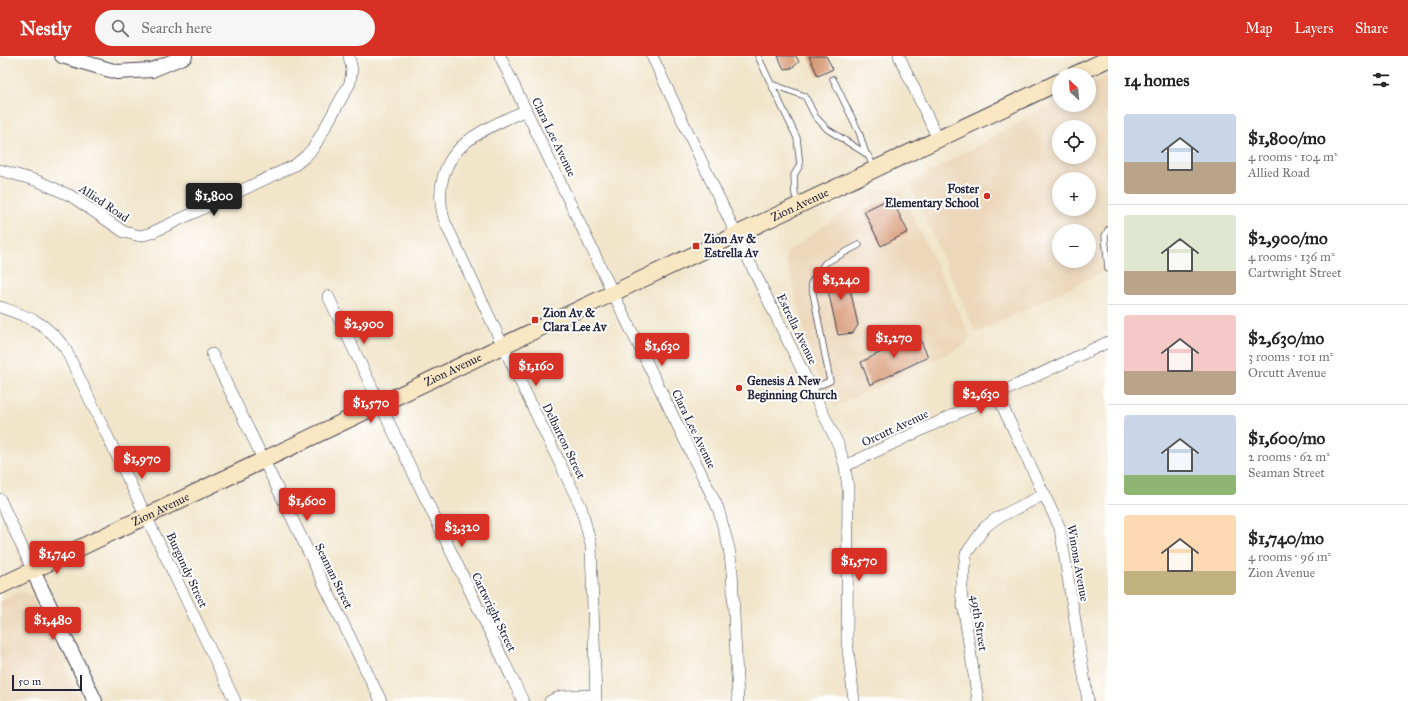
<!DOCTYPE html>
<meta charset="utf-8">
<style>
body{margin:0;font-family:"IM FELL Great Primer",serif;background:#f6f6f6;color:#222;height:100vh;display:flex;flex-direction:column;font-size:15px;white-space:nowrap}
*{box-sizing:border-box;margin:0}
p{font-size:13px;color:#767676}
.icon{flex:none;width:22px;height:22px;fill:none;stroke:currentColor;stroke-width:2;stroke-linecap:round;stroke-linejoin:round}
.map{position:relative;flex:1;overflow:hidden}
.side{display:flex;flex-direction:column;background:#fff;width:300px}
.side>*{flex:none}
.needle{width:26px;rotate:334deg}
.fabs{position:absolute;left:1052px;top:12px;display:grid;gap:8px}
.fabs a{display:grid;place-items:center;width:44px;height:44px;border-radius:50%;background:#fff;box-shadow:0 2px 10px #0003;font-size:20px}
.scale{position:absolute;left:12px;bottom:10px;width:70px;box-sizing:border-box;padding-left:4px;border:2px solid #22223b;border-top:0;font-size:11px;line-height:14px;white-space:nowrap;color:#22223b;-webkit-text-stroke:3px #fff;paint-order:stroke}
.price{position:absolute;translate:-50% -34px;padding:0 9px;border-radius:4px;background:#d93025;color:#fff;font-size:13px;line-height:26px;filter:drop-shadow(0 1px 2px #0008)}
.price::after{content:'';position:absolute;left:50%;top:24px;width:12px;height:9px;margin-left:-6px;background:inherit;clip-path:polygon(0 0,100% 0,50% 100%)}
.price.on{background:#222;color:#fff}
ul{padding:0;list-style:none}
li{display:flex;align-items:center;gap:12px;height:100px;padding:0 16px}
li+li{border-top:1px solid #e0e0e0}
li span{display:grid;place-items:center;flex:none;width:112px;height:80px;border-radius:4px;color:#555}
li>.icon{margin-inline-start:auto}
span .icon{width:48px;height:48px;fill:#fffc;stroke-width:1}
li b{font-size:17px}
h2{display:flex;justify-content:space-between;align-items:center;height:48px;padding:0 16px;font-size:17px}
header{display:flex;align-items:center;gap:24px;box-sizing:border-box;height:56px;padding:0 20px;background:#d93025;color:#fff}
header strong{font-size:19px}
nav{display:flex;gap:22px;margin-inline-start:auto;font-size:14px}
.search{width:280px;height:36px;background:#f6f6f6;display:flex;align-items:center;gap:10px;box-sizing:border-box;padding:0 14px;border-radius:22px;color:#767676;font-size:15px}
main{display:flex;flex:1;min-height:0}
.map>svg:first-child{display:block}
.built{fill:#ecd7ba;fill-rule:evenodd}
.building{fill:#d89b78}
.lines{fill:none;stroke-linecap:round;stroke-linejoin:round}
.service-casing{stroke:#413f50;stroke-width:7}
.minor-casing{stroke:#413f50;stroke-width:12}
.tertiary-casing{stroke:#413f50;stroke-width:16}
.secondary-casing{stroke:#413f50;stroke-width:18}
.service{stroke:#fff;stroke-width:5.5}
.minor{stroke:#fff;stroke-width:11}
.tertiary{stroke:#fff;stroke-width:14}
.secondary{stroke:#f9e7c3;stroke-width:16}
.poi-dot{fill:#c8321e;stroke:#fff;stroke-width:1.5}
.labels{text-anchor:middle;stroke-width:4;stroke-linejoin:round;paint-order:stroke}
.street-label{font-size:12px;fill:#22223b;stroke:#fff}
.poi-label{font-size:12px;font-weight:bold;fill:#22223b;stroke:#fff;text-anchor:start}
</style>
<header>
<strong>Nestly</strong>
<div class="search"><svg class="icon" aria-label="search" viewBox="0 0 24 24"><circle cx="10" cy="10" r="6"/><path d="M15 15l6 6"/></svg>Search here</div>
<nav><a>Map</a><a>Layers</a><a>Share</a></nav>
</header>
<main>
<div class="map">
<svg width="1108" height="645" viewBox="0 0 1108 645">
<rect width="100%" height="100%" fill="#fff"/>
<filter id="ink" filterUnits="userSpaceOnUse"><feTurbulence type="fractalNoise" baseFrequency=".025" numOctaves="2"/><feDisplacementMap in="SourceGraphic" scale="8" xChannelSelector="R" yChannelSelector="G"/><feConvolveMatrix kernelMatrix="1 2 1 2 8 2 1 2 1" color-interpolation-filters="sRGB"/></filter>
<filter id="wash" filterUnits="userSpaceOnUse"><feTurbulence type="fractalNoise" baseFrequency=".012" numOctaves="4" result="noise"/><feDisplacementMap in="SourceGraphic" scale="16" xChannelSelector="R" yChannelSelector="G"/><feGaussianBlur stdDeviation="0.9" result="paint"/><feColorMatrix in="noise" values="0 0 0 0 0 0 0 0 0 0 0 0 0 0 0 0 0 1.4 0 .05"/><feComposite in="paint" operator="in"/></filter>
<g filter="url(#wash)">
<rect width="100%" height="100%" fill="#f1e5ca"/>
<path class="built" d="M 1108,19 L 1108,214 L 976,277 L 910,127 L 1059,44 L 1059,49 L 1089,49 L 1089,29 ZM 1059,71 L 1089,71 L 1089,101 L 1059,101 ZM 1059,123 L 1089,123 L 1089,153 L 1059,153 ZM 1059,175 L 1089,175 L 1089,205 L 1059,205 Z
M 874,133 L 900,133 L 971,282 L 965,289 L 835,351 L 816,316 L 785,198 Z
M 19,536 L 31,539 L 81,645 L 0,645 L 0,546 Z"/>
<g id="blocks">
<path class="building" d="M 778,0 L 796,0 L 799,6 L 792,12 L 784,13 Z
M 809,0 L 826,0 L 833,13 L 818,20 Z
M 891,142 L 908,176 L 881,190 L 864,155 Z
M 836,213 L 846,214 L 858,269 L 853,277 L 838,279 L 824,216 Z
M 918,278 L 928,301 L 870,329 L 861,306 Z"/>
</g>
</g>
<g filter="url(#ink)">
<use href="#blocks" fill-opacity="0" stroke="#413f50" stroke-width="1"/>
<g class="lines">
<defs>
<path id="service" d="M 758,0 L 771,28
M 833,23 L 859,76 L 866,98
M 799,148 L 795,139 L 794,119 L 800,109 L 797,82 L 771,28 L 805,40 L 815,60 L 827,73 L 868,99 L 874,112
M 1108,174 L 1105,180 L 1108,213
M 811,333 L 830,325 L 811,227 L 825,207 L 859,189"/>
<path id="minor" d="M 500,0 L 613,237 L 718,452 L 729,492 L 732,515 L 738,645
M 652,0 L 736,178 L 838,388 L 845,410 L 848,433 L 847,585 L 854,645
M 899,0 L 938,83
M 526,54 C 507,63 486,71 469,84 C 442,104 435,135 445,166 L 503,290 L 581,451 L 591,489 L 596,645
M 0,114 L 38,125 L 71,140 L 124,176 L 140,180 L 151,177 L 295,109 L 306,100 L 314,91 L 350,27 L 352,14 L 349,0
M 328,240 L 523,645
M 0,251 C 31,262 44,265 65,292 L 235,645
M 212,298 L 381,645
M 997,339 L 1060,472 L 1088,645
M 845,410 L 1108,286
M 0,443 L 33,515
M 550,645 L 562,640 L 596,639
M 978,645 L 961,536 L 966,498 L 985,471 L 997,462 L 1045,438"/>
<path id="tertiary" d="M 62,0 L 117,16 L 152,14 L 185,0
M 33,515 L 95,645"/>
<g id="secondary">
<path d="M 1074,19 L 1108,3"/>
<path id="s1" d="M 0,530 L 613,237 L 1059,26"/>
</g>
</defs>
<use href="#service" class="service-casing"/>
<use href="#minor" class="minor-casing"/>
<use href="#tertiary" class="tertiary-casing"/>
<use href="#secondary" class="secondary-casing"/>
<use href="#service" class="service"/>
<use href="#minor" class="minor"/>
<use href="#tertiary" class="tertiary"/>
<use href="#secondary" class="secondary"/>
</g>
</g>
<g class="poi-dot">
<circle cx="987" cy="140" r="4"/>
<rect x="692" y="186" width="8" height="8" rx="2"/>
<rect x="531" y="260" width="8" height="8" rx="2"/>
<circle cx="739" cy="332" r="4"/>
</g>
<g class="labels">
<g class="street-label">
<text transform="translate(554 81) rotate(64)" y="4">Clara Lee Avenue</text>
<text transform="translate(104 147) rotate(34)" y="4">Allied Road</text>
<text dy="4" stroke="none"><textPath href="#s1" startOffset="886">Zion Avenue</textPath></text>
<text transform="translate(797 273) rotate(64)" y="4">Estrella Avenue</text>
<text dy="4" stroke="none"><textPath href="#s1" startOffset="502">Zion Avenue</textPath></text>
<text transform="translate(895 372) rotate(-25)" y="4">Orcutt Avenue</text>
<text transform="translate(694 373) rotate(64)" y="4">Clara Lee Avenue</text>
<text transform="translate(564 385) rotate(64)" y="4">Delbarton Street</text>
<text dy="4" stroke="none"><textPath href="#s1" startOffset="178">Zion Avenue</textPath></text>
<text transform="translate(1078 507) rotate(80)" y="4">Winona Avenue</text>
<text transform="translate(187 514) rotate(65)" y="4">Burgundy Street</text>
<text transform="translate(334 520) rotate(64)" y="4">Seaman Street</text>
<text transform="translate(494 556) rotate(64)" y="4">Cartwright Street</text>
<text transform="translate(979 567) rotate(81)" y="4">49th Street</text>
</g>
<g class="poi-label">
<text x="979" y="137" text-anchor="end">Foster<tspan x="979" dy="14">Elementary School</tspan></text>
<text x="704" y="187">Zion Av &amp;<tspan x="704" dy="14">Estrella Av</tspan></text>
<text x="543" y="261">Zion Av &amp;<tspan x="543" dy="14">Clara Lee Av</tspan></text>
<text x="747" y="329">Genesis A New<tspan x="747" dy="14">Beginning Church</tspan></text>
</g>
</g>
</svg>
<div class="fabs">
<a><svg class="needle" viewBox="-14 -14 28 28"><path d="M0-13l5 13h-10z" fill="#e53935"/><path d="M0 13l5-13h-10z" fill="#767676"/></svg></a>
<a><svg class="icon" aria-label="locate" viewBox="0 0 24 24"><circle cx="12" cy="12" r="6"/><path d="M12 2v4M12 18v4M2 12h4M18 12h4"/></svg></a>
<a>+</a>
<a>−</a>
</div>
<div class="scale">50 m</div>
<b class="price on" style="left:214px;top:161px">$1,800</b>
<b class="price" style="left:841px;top:245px">$1,240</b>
<b class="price" style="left:364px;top:289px">$2,900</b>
<b class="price" style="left:894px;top:303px">$1,270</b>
<b class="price" style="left:662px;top:311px">$1,630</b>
<b class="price" style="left:536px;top:331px">$1,160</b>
<b class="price" style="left:981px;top:359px">$2,630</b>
<b class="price" style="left:371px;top:368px">$1,570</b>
<b class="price" style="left:142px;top:424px">$1,970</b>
<b class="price" style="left:307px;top:466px">$1,600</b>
<b class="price" style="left:462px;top:492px">$3,320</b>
<b class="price" style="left:57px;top:519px">$1,740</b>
<b class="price" style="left:859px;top:526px">$1,570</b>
<b class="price" style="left:53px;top:585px">$1,480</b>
</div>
<section class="side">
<h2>14 homes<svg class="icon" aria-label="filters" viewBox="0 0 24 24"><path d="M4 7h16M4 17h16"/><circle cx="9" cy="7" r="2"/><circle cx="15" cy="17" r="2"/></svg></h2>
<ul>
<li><span style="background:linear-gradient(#c9d6e8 60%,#b9a48a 0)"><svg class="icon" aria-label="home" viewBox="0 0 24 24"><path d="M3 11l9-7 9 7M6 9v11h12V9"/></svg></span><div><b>$1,800/mo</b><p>4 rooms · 104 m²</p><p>Allied Road</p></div></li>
<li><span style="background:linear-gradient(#dfe7d0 70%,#b9a48a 0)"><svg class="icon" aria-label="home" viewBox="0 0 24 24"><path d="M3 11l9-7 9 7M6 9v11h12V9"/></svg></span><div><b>$2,900/mo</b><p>4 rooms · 136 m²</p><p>Cartwright Street</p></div></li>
<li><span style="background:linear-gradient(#f6c9c9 70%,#b9a48a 0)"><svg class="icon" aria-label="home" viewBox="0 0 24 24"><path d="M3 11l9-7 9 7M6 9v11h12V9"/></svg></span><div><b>$2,630/mo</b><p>3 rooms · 101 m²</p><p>Orcutt Avenue</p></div></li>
<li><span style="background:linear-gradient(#c9d6e8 75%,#8fb573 0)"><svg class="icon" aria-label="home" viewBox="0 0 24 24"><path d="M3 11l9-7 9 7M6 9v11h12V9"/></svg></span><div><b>$1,600/mo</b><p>2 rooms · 62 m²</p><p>Seaman Street</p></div></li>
<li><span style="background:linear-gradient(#ffd9b3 70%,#c2b280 0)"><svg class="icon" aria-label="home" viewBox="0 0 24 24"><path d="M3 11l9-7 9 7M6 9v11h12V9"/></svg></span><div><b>$1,740/mo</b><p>4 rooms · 96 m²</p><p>Zion Avenue</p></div></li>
</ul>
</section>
</main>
